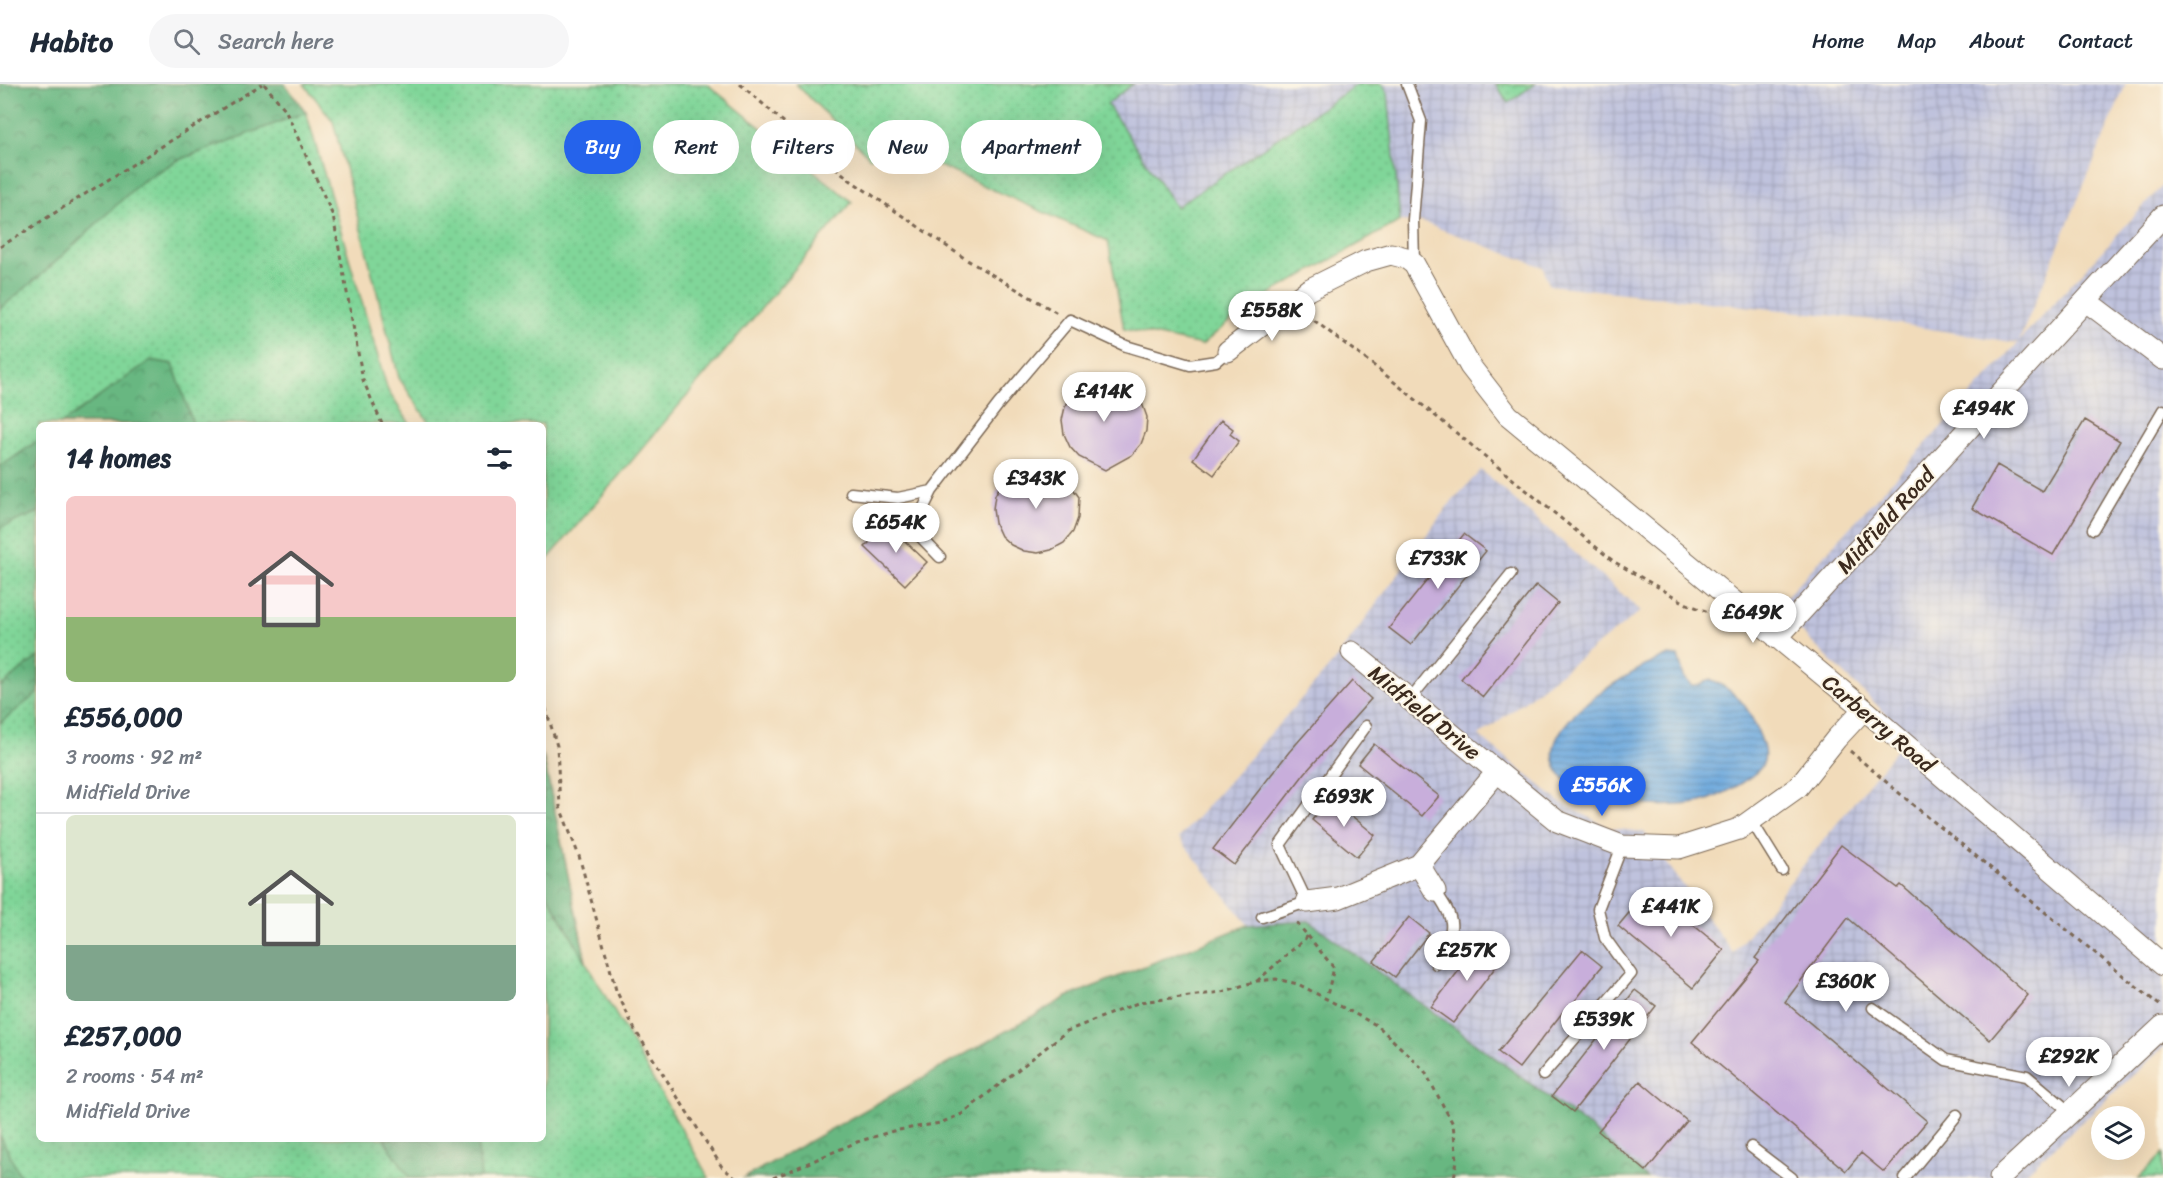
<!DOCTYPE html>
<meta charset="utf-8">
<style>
body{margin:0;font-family:Sriracha,sans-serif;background:#f6f6f7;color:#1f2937;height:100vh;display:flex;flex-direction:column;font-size:22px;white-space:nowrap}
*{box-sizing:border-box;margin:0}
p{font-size:20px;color:#747a83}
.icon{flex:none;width:33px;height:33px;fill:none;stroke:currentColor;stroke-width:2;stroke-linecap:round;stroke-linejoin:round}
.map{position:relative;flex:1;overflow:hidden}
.sheet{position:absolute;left:36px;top:338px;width:510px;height:720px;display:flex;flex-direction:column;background:#fff;border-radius:9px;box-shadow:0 6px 24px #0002}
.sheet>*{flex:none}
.hud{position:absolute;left:564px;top:36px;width:570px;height:54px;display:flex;gap:12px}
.fabs{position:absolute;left:2091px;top:1022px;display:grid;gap:12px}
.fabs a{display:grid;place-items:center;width:54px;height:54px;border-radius:50%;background:#fff;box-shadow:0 6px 24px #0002;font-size:30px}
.price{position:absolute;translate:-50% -51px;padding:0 14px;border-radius:21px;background:#fff;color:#222;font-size:20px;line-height:39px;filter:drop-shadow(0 2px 3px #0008)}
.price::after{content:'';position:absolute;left:50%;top:36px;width:18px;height:14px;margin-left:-9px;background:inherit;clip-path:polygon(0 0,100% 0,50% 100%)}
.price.on{background:#2563eb;color:#fff}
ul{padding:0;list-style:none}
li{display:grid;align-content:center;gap:12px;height:318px;padding:0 30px}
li+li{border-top:2px solid #e0e1e3}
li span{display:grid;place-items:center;height:186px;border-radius:9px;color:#555}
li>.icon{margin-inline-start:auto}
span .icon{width:108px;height:108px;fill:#fffc;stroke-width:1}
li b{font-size:26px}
h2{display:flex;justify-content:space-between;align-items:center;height:72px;padding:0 30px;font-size:26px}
.chip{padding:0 21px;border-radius:27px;background:#fff;box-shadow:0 6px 24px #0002;font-size:21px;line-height:54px}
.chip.on{background:#2563eb;color:#fff}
header{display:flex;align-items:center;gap:36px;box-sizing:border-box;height:84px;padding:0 30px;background:#fff;border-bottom:2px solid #e0e1e3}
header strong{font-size:28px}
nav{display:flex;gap:33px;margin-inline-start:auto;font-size:21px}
.search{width:420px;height:54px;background:#f6f6f7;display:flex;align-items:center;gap:15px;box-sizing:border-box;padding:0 21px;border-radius:33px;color:#747a83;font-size:22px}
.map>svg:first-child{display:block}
.industrial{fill:url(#industrial-grid)}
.grass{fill:url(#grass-dots);stroke:#5e805c;stroke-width:1.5}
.forest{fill:url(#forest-crowns);stroke:#527050;stroke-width:1.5}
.water{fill:url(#water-rules);stroke:#546a7e;stroke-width:1.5}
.building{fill:#c8aedb}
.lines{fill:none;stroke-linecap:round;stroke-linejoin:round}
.service-casing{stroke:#7b6855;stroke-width:13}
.minor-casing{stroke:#7b6855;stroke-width:23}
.path{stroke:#7b6855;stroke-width:3;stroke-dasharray:4.5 4.5;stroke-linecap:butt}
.service{stroke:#fff;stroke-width:10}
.minor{stroke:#fff;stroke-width:21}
.labels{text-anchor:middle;stroke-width:4.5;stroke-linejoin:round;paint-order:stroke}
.street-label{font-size:22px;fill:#3b2a1e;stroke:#fcf5e5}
</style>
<header>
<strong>Habito</strong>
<div class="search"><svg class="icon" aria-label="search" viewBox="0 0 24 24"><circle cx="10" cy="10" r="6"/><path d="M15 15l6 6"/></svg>Search here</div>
<nav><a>Home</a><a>Map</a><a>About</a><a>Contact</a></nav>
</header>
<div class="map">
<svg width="2163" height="1094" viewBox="0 0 2163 1094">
<defs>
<pattern id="industrial-grid" width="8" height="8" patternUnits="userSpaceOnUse" patternTransform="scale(1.5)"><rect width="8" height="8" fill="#bfc2dd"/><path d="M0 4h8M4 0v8" fill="none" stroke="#a5a7bd"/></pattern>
<pattern id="grass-dots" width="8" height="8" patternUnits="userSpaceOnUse" patternTransform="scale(1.5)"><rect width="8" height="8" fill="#80d699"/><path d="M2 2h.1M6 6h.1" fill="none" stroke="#70b883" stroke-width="1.8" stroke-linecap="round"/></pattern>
<pattern id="forest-crowns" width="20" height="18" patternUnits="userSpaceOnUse" patternTransform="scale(1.5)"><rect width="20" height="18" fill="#68b781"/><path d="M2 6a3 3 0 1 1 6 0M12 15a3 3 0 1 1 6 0" fill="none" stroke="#579569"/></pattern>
<pattern id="water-rules" width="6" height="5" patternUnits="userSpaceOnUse" patternTransform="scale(1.5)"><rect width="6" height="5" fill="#6da9de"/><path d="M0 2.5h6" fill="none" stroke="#5b8ab3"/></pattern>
</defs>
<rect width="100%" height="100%" fill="#fcf5e5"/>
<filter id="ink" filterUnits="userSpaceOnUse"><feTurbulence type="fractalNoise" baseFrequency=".0167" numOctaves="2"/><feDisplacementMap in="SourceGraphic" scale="12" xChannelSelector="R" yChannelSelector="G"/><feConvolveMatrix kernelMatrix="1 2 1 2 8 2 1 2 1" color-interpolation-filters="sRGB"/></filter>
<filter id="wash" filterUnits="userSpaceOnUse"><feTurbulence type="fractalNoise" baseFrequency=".008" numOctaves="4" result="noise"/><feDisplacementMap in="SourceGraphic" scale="24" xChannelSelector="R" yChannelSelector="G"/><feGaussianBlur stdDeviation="1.35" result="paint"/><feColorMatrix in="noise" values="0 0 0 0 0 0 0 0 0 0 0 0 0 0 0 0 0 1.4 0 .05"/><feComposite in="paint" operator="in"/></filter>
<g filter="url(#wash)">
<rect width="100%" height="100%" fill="#f1dbba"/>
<path class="industrial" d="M 1133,0 L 1358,0 L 1176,123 L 1107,19 Z
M 1382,0 L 2126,0 L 2019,257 L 2163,101 L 2163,964 L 2020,1094 L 1648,1094 L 1592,1045 L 1309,837 L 1248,841 L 1179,754 L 1336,575 L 1447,423 L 1481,386 L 1641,527 L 1479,652 L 1560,718 L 1610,744 L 1644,748 L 1733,869 L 1908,651 L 1776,524 L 2018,259 L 1874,236 L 1549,201 L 1543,183 L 1422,138 L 1400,137 L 1388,9 Z"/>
<path class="grass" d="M 304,0 L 707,0 L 852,118 L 543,481 L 543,340 L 430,340 L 399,294 L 333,37 Z
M 796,0 L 1133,0 L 1107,20 L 1176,123 L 1358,0 L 1382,0 L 1388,9 L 1400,137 L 1245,224 L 1202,261 L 1124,245 L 1108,157 L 899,64 L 870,74 Z
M 1496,0 L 1535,0 L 1508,19 Z
M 306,28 L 388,307 L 410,340 L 39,340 L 39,1054 L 543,1054 L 543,671 L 586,878 L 709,1094 L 0,1094 L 0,183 L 176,77 Z
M 2163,1070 L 2163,1094 L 2139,1094 Z"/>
<path class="forest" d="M 0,0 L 285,0 L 306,28 L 176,77 L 141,98 L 47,186 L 0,225 Z
M 151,276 L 173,280 L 193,340 L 61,340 Z
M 39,356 L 39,428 L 0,444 L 0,383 Z
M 39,572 L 39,608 L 0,639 L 0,603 Z
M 543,671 L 586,878 L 543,802 Z
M 1309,837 L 1592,1045 L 1647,1094 L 744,1094 L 1067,913 L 1248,841 Z
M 0,1051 L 21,1094 L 0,1094 Z
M 384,1055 L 477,1055 L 481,1094 L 410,1094 Z"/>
<path class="water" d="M 1669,571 L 1678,572 L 1684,593 L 1691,601 L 1700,601 L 1710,595 C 1741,610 1749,624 1761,655 C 1770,679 1762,686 1742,699 C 1729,707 1715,714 1701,718 C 1664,726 1563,723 1554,676 C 1545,633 1636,584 1669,571 Z"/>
<g id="blocks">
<path class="building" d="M 1109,296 L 1122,300 L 1133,307 L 1142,319 L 1147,333 L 1146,347 L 1141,360 L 1132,371 L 1105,386 L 1079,373 L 1070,363 L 1064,350 L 1062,336 L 1065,323 L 1072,311 L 1082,302 L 1095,297 Z
M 1221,336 L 1233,345 L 1230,350 L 1239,357 L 1214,391 L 1193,375 Z
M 2085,336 L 2120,357 L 2053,471 L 1972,424 L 1997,381 L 2042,407 Z
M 1040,383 L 1054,387 L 1066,395 L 1079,413 L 1078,434 L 1073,448 L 1064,459 L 1051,466 L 1038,469 L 1024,467 L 1011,461 L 1001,452 L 995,439 L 993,425 L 995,411 L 1002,399 L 1013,390 L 1025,384 Z
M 887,440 L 927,478 L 905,501 L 865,463 Z
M 1464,450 L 1486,467 L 1411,561 L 1389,544 Z
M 1536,501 L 1558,519 L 1483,613 L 1461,595 Z
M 1352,597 L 1371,615 L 1305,689 L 1234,781 L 1213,765 L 1289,668 Z
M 1374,660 L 1439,712 L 1422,732 L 1358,680 Z
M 1330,714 L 1375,751 L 1357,773 L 1312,736 Z
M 1841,761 L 1898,804 L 1901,801 L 2028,911 L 1990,956 L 1848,834 L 1785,918 L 1927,1037 L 1884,1088 L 1861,1069 L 1846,1087 L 1692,958 L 1759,877 L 1755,874 Z
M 1649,805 L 1724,866 L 1693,904 L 1618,842 Z
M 1409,833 L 1429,849 L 1395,893 L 1374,877 Z
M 1482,856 L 1504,872 L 1453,939 L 1431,923 Z
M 1582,866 L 1602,882 L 1568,926 L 1566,924 L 1519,984 L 1498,968 Z
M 1635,906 L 1656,922 L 1573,1028 L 1552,1012 Z
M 1640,997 L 1687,1037 L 1646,1087 L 1598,1047 Z"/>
</g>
</g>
<g filter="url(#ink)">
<use href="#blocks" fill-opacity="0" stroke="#7b6855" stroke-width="1.5"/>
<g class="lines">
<defs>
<path id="service" d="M 1407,0 L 1421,37 L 1413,136 L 1414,179
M 851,409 L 898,414 L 932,407
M 2093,445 L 2163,326
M 940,473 L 913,445 L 932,407 L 998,321 L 1070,236 L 1126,262 L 1190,281 L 1216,277 L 1228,267
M 1410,615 L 1511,490
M 1751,736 L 1782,786
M 1435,807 C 1459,840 1454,845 1436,880
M 1262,833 L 1307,818 L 1280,761 L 1366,642
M 1873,924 L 1946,976 L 2027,992 L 2071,1029
M 1543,991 L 1631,890 L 1605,854 L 1598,825 L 1622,762
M 1751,1063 L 1792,1094
M 1905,1094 L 1957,1031"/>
<path id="minor" d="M 2086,217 L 2163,275
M 1228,267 L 1308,206 L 1366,177 L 1391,170 L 1406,174 L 1414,180 L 1470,282 L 1508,331 L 1864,625 L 2163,881
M 1777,554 L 2163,132
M 1352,568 L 1557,737 L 1622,762 L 1679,764 L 1739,745 L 1798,703 L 1836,655 L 1864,625
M 1419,781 L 1435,807
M 1307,818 L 1338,814 L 1419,781 L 1497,688
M 2000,1094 L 2163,942"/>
</defs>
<use href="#service" class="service-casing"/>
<use href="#minor" class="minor-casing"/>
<path class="path" d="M 264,0 L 285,25 L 333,132 L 363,296 L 382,340
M 740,0 L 850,96 L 967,176 L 1059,230
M 0,163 L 262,0
M 1307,231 L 1377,284 L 1613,477 L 1687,520 L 1719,532
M 543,615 L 557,662 L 560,723 L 579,772 L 616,906 L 635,946 L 722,1083 L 735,1094
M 1850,667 L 1912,720 L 2163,924
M 1308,852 L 1334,884 L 1326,915
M 1257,897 L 1308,852 L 1294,836
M 773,1094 L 857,1058 L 893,1047 L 940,1039 L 962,1030 L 1067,947 L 1140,918 L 1222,908 L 1257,897 L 1276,895 L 1298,900 L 1378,942 L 1424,986 L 1453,1040 L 1457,1076 L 1454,1094"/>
<use href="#service" class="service"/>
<use href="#minor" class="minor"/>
</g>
</g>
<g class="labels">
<g class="street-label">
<text transform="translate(1885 436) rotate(-48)" y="8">Midfield Road</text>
<text transform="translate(1425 628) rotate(39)" y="8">Midfield Drive</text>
<text transform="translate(1879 639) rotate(40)" y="8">Carberry Road</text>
</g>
</g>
</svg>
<div class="fabs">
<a><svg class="icon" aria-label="layers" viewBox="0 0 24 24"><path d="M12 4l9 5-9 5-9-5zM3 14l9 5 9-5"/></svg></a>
</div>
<b class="price" style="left:1272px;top:258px">£558K</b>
<b class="price" style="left:1104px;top:339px">£414K</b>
<b class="price" style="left:1984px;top:356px">£494K</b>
<b class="price" style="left:1036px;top:426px">£343K</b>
<b class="price" style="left:896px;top:470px">£654K</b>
<b class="price" style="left:1438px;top:506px">£733K</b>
<b class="price" style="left:1753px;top:560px">£649K</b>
<b class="price on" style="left:1602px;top:733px">£556K</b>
<b class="price" style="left:1344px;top:744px">£693K</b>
<b class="price" style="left:1671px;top:854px">£441K</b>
<b class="price" style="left:1467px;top:898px">£257K</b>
<b class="price" style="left:1846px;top:929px">£360K</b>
<b class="price" style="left:1604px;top:967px">£539K</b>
<b class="price" style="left:2069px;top:1004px">£292K</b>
<div class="hud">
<a class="chip on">Buy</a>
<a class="chip">Rent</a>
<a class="chip">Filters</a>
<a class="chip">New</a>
<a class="chip">Apartment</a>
</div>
<section class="sheet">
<h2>14 homes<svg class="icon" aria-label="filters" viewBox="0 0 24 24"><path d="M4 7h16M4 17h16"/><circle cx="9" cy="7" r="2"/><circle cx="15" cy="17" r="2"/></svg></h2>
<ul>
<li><span style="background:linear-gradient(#f6c9c9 65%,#8fb573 0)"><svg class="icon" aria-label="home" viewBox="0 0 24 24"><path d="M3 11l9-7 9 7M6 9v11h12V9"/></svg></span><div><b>£556,000</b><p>3 rooms · 92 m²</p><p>Midfield Drive</p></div></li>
<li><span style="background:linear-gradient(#dfe7d0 70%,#7fa58c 0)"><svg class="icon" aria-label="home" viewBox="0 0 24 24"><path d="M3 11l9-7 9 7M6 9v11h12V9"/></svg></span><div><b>£257,000</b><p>2 rooms · 54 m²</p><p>Midfield Drive</p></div></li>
</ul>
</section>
</div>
